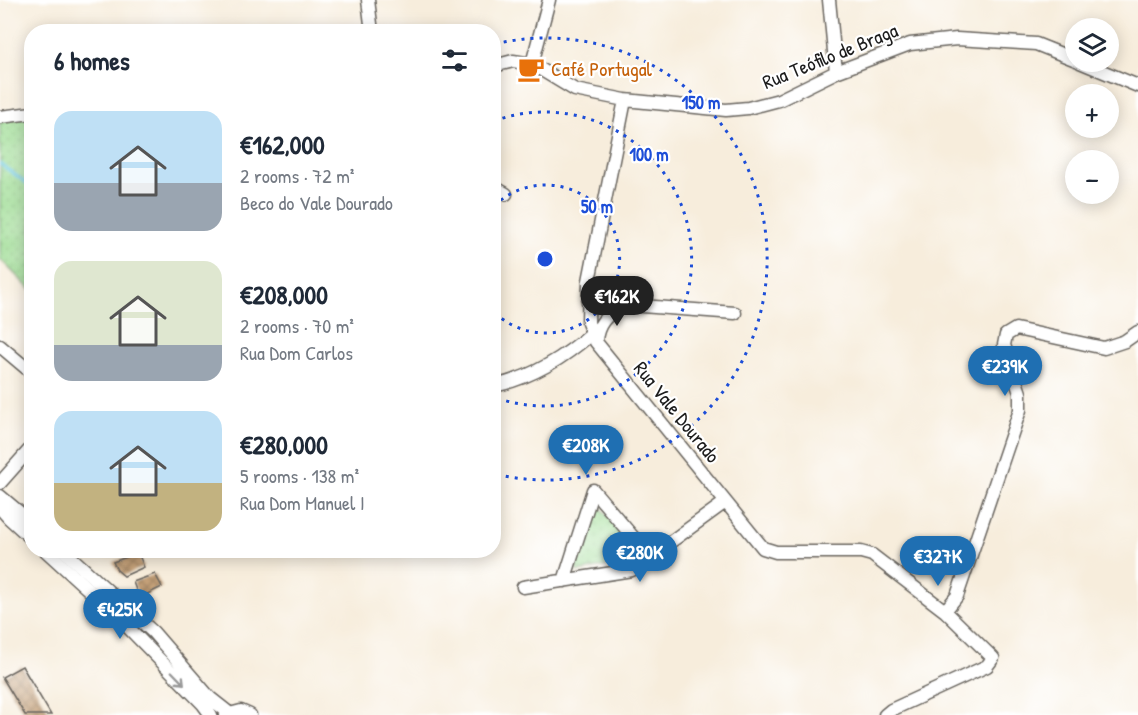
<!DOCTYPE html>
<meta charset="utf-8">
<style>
body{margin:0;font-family:"Patrick Hand",sans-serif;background:#f6f6f7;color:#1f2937;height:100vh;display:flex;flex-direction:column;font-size:22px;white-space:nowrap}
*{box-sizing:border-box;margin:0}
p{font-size:20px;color:#747a83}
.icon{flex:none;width:33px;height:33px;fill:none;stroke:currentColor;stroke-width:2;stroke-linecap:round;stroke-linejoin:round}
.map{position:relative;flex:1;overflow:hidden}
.details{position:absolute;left:24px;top:24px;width:477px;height:534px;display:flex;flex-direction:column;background:#fff;border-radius:24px;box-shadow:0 3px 15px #0003}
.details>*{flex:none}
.tools{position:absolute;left:1065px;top:18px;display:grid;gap:12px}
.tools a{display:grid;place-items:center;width:54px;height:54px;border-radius:50%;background:#fff;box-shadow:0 3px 15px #0003;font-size:30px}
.price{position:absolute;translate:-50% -51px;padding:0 14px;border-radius:21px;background:#1f6fb2;color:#fff;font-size:20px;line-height:39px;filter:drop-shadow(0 2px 3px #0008)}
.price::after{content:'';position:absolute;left:50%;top:36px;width:18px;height:14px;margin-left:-9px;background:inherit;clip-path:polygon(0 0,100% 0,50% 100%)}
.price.on{background:#222;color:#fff}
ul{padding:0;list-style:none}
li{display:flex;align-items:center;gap:18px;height:150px;padding:0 30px}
li span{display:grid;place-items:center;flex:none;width:168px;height:120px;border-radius:18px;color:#555}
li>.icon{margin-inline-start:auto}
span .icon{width:72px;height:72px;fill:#fffc;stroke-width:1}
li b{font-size:26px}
h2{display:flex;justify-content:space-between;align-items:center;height:72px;padding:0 30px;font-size:26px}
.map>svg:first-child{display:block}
.park{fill:url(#park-dots);stroke:#5c7c57;stroke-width:1.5}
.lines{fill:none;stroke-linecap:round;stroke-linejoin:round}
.stream{stroke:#64c6e2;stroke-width:3}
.building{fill:url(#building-cross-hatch)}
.street-casing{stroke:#69655f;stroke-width:15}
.street{stroke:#fff;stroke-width:12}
.oneway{stroke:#999}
.ring{fill:none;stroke:#1d4ed8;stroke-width:3;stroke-dasharray:3 6}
.labels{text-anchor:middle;stroke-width:4.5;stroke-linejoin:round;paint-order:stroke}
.street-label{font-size:20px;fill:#1c1c1c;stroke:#fff}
.food-label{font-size:20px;fill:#c56008;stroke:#fff;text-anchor:start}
.centre{fill:#1d4ed8;stroke:#fff;stroke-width:3}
.ring-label{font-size:18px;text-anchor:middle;font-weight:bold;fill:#1d4ed8;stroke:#fff;stroke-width:4.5;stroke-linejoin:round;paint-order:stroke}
</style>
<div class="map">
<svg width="1138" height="715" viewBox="0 0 1138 715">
<defs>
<pattern id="park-dots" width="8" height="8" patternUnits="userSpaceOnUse" patternTransform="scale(1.5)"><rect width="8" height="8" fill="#9cdc92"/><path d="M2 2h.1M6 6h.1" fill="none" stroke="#86bc7d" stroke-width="1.8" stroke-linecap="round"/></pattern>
<pattern id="building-cross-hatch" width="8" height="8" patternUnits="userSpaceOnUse" patternTransform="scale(1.5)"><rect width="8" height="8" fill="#c4a078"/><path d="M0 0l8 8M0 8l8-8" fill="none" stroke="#9e8262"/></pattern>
</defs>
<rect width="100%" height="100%" fill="#fff"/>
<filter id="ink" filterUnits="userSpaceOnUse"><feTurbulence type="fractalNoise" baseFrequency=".0167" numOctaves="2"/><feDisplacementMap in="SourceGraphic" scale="12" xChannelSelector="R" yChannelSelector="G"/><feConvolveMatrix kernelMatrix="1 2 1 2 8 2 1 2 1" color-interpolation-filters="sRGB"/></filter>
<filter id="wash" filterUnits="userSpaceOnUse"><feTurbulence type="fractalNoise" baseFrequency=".008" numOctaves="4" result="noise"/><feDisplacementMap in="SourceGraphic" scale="24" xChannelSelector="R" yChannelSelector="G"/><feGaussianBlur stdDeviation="1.35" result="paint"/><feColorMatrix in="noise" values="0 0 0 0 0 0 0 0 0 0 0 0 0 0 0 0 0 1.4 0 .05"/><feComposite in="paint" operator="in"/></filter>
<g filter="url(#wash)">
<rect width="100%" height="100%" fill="#f7eddc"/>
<path class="park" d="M 31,113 L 31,290 L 0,259 L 0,117 Z
M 598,505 L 639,551 L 638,560 L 578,572 L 575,567 L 593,507 Z"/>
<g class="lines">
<path class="stream" d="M 0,164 L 32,187"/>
</g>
<g id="blocks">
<path class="building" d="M 138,553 L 144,567 L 124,576 L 117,570 L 113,562 Z
M 155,574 L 162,587 L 143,596 L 136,590 L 133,582 Z
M 22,666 L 51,715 L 25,715 L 2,677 Z"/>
</g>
</g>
<g filter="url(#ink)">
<use href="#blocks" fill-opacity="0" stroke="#69655f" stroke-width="1.5"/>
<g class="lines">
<defs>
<path id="street" d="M 368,0 L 372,32
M 829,0 L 836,72
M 1080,62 L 1138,86
M 532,64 L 549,0
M 494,66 L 513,61 L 532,64 L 575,90 L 625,100 L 726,110 L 748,108 L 779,100 L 836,72 L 910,44 L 957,39 L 1036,44 L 1076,60
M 625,100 L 589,281 L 588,323 L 596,342 L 763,548 L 776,552 L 861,552 L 872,555 L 945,611 L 993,658 L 987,666 L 891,710 L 885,715
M 0,117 L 32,113
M 494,187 L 506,194
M 588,302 L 735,313
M 596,341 C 597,323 608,315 621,304
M 0,346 L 32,373
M 494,386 C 530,378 564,358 592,333
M 0,483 L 32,447
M 0,496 L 32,523
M 0,508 L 9,518 L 32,539
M 45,550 L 114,613 L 203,704 L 211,715
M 63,550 L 153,632 L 210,698 L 229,713
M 564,581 L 593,490 L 650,557
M 523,587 L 632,570 L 724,503
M 945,611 L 957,596 L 1020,410 L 1020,393 L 1004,345 L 1006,335 L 1016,329 L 1104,348 L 1125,341 L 1138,332
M 226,715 L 241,711 L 250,715"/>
</defs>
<use href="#street" class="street-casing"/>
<use href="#street" class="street"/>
</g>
<defs><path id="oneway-shaft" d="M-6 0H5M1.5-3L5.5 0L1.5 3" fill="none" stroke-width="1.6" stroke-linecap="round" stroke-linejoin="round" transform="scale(1.5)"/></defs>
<use class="oneway" href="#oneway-shaft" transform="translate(178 678) rotate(46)"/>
</g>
<g class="ring">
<path d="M494 206A74 74 0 1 1 494 312"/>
<path d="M494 121A147 147 0 1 1 494 397"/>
<path d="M495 44A221 221 0 1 1 495 474"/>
</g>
<defs>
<symbol id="cafe-bare" viewBox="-9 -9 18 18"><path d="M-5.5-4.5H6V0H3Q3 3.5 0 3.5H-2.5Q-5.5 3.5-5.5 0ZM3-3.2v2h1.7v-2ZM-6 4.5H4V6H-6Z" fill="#e8710a" stroke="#fff" stroke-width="2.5" paint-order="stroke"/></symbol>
</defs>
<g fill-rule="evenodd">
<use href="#cafe-bare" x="512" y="50" width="38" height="38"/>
</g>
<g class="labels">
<g class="street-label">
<text transform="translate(830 56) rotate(-22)" y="7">Rua Teófilo de Braga</text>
<text transform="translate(677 412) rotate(51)" y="7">Rua Vale Dourado</text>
</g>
<g class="food-label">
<text x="551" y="76">Café Portugal</text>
</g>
</g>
<circle cx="545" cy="259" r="9" class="centre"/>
<g class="ring-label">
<text x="701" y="109">150 m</text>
<text x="649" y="161">100 m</text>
<text x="597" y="213">50 m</text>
</g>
</svg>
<div class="tools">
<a><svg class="icon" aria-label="layers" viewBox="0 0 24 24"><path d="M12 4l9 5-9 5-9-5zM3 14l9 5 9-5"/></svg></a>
<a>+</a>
<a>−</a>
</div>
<b class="price on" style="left:617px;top:327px">€162K</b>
<b class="price" style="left:1005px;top:397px">€239K</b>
<b class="price" style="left:586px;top:476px">€208K</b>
<b class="price" style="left:640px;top:583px">€280K</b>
<b class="price" style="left:938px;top:587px">€327K</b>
<b class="price" style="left:120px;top:640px">€425K</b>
<section class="details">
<h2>6 homes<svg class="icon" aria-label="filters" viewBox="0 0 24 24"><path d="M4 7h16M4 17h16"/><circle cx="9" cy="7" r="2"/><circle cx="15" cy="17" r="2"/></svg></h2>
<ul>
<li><span style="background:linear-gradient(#bfe0f5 60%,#9aa5b1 0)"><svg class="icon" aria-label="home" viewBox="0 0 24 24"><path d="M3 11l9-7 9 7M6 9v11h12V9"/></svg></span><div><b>€162,000</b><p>2 rooms · 72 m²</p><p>Beco do Vale Dourado</p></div></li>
<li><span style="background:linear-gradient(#dfe7d0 70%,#9aa5b1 0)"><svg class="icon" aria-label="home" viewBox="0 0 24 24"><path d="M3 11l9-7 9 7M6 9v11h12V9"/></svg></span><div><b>€208,000</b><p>2 rooms · 70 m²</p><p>Rua Dom Carlos</p></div></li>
<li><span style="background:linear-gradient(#bfe0f5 60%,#c2b280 0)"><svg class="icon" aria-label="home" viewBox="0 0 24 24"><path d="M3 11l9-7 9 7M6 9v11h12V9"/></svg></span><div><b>€280,000</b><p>5 rooms · 138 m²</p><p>Rua Dom Manuel I</p></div></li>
</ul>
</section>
</div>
